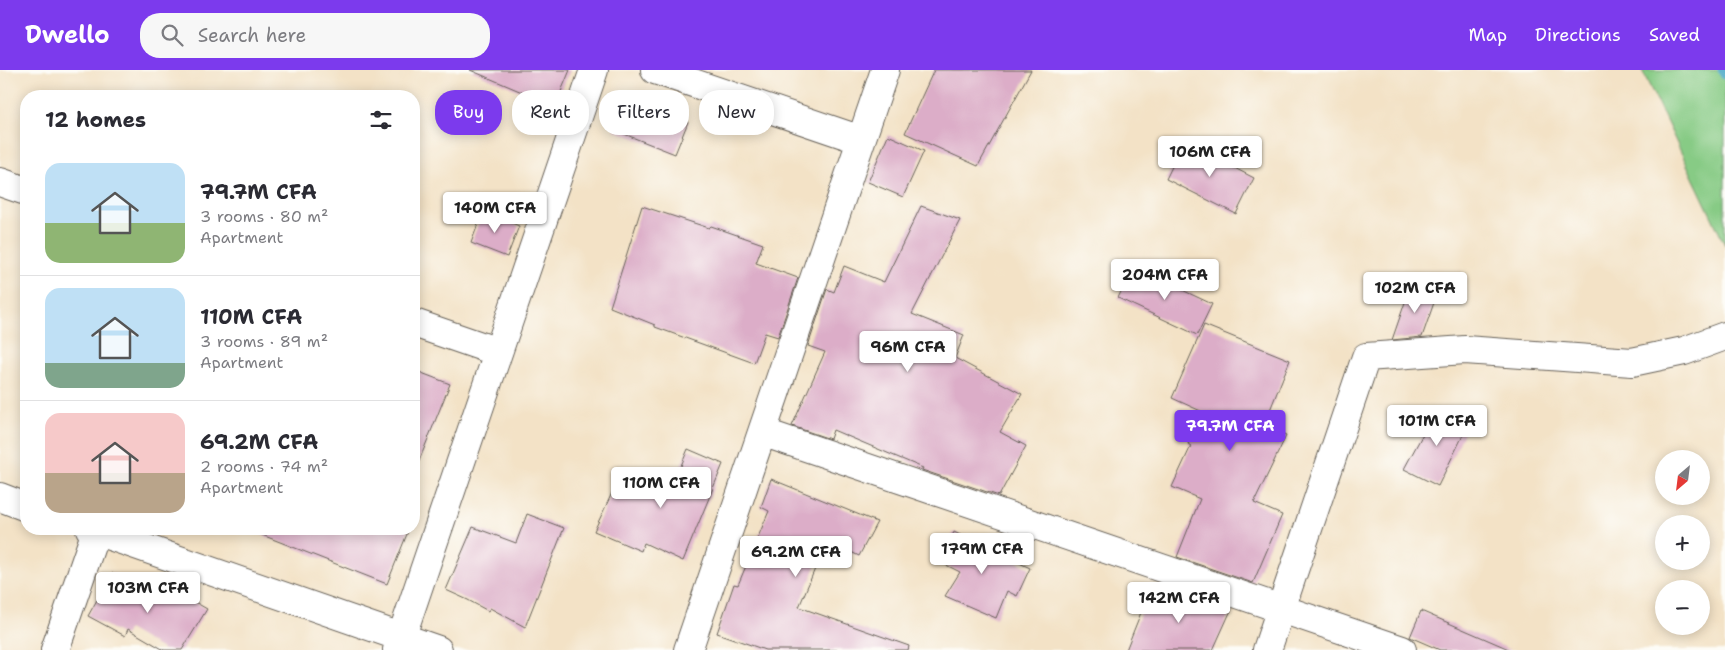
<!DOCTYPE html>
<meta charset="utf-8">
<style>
body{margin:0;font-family:"Shantell Sans",sans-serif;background:#f7f7f7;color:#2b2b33;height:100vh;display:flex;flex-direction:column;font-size:19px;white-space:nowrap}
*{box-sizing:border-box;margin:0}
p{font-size:16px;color:#7c7c81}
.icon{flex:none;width:28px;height:28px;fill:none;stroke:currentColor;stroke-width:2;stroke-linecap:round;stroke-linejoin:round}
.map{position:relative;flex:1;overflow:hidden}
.side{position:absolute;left:20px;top:20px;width:400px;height:445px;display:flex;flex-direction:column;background:#fff;border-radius:20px;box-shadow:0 2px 12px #0003}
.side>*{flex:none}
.banner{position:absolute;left:435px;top:20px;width:475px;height:45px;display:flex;gap:10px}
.needle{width:32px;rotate:208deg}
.tools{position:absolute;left:1655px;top:380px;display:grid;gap:10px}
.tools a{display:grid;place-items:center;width:55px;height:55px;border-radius:50%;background:#fff;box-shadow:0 2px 12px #0003;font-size:25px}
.price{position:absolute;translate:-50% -42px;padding:0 11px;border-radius:5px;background:#fff;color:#222;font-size:16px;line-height:32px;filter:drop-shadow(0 1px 2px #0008)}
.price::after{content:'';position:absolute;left:50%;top:30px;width:15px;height:11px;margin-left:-8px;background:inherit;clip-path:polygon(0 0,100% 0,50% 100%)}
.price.active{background:#7c3aed;color:#fff}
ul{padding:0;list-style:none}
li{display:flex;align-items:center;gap:15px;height:125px;padding:0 25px}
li+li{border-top:1px solid #e1e1e2}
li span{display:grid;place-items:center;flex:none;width:140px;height:100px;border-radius:15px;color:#555}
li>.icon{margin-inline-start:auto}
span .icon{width:60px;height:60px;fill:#fffc;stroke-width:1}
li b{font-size:21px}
h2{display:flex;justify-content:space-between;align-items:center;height:60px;padding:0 25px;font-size:21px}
.pill{padding:0 18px;border-radius:20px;background:#fff;box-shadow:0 2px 12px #0003;font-size:18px;line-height:45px}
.pill.active{background:#7c3aed;color:#fff}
header{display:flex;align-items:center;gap:30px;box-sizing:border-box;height:70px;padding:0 25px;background:#7c3aed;color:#fff}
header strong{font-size:24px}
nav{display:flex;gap:28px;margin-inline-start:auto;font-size:18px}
.search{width:350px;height:45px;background:#f7f7f7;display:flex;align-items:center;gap:12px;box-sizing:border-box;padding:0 18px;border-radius:20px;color:#7c7c81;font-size:19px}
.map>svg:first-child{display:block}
.green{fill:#87cb85;stroke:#527450}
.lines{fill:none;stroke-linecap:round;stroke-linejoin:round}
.stream{stroke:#48a7c7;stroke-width:11}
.building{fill:#dcadc8}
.minor-casing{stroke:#676158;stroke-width:30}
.minor{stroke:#fff;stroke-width:28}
</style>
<header>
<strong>Dwello</strong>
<div class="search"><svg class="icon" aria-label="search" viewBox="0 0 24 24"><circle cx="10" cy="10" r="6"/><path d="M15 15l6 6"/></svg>Search here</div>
<nav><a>Map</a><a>Directions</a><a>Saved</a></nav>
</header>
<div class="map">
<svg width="1725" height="580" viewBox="0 0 1725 580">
<rect width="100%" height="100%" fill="#fdfcf7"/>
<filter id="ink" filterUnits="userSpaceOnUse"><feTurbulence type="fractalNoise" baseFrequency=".02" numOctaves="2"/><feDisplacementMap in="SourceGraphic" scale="10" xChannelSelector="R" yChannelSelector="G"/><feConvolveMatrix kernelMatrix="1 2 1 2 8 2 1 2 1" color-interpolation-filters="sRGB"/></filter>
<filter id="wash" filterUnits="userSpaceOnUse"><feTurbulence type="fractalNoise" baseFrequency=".0096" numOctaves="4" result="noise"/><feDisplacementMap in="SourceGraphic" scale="20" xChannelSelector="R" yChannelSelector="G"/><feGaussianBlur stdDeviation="1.12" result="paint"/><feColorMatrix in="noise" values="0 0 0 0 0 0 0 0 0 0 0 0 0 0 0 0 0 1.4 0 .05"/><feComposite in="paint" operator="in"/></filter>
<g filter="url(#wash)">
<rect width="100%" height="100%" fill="#f3e2c6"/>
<path class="green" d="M 1642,0 L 1725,0 L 1725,175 Z"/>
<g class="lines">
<path class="stream" d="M 1723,0 L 1725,4"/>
</g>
<g id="blocks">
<path class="building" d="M 470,0 L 570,0 L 555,36 Z
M 934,0 L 1031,0 L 978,96 L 905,63 Z
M 627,27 L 688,52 L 675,84 L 614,60 Z
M 888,65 L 924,81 L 903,127 L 868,112 Z
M 1184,72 L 1254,108 L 1236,144 L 1166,109 Z
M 642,136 L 709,158 L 711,156 L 763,174 L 756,193 L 798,208 L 778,267 L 765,263 L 754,293 L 655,257 L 655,255 L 610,237 Z
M 921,136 L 960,150 L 912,244 L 964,265 L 955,288 L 1022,324 L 1000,362 L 1026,376 L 999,426 L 922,400 L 923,398 L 833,360 L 830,369 L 792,356 L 825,282 L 808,276 L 827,219 L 834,222 L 844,196 L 884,212 Z
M 483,141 L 519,156 L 507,187 L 471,173 Z
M 1133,197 L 1212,234 L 1197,265 L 1118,228 Z
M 1411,215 L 1437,224 L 1422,267 L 1392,270 Z
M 1204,255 L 1290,290 L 1264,355 L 1286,366 L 1254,433 L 1282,445 L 1253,513 L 1177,487 L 1200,429 L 1172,417 L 1191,376 L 1188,374 L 1203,342 L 1172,328 Z
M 414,300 L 450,314 L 415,401 L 414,400 Z
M 1437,338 L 1469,353 L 1438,416 L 1404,399 Z
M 688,379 L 723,394 L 683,491 L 644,473 L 641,481 L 594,461 L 621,404 L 668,427 Z
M 771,409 L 877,452 L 859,486 L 827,470 L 799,537 L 909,576 L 908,580 L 765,580 L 717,563 L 734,514 L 738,515 L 769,441 L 761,437 Z
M 527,444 L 564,458 L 525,557 L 490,538 L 488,541 L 468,530 L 446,520 L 473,457 L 516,473 Z
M 252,459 L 409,459 L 387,514 L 252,461 Z
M 954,462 L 1030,498 L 1017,526 L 1007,521 L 996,548 L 945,526 L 960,502 L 940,492 Z
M 112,503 L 159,529 L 167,516 L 207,539 L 182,580 L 164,580 L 128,559 L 125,566 L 88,546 Z
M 1165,516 L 1232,538 L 1213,580 L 1126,580 L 1144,535 L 1155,540 Z
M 1421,541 L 1511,580 L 1440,580 L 1410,567 Z"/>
</g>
</g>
<g filter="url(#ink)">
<use href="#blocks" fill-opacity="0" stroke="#676158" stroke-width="1"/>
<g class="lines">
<defs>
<path id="minor" d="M 655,0 L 861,70
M 0,112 L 26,121
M 414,253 L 498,282
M 762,362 L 1402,580
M 0,427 L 26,437
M 90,459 L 438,580
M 55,580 L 96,461
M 397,580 L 594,0
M 688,580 L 885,0
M 1267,580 L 1366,287 L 1465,280 L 1632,292 L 1684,281 L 1725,266"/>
</defs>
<use href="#minor" class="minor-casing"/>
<use href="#minor" class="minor"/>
</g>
</g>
</svg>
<div class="tools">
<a><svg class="needle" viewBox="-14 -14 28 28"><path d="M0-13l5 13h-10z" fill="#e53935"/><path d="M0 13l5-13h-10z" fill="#7c7c81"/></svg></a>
<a>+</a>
<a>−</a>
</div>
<b class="price" style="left:1210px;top:108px">106M CFA</b>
<b class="price" style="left:495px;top:164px">140M CFA</b>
<b class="price" style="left:1165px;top:231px">204M CFA</b>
<b class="price" style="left:1415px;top:244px">102M CFA</b>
<b class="price" style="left:908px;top:303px">96M CFA</b>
<b class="price" style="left:1437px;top:377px">101M CFA</b>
<b class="price active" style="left:1230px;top:382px">79.7M CFA</b>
<b class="price" style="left:661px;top:439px">110M CFA</b>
<b class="price" style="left:982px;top:505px">179M CFA</b>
<b class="price" style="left:796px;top:508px">69.2M CFA</b>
<b class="price" style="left:148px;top:544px">103M CFA</b>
<b class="price" style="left:1179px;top:554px">142M CFA</b>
<div class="banner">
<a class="pill active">Buy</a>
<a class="pill">Rent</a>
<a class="pill">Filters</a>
<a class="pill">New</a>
</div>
<section class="side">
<h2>12 homes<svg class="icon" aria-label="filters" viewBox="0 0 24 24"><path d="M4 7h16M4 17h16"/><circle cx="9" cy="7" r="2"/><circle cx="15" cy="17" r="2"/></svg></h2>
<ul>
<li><span style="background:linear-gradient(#bfe0f5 60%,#8fb573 0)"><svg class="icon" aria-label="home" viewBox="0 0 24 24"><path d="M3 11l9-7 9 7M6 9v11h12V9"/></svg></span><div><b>79.7M CFA</b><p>3 rooms · 80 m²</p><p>Apartment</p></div></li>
<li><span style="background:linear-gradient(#bfe0f5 75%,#7fa58c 0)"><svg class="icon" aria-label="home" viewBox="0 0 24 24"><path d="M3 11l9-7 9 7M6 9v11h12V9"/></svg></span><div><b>110M CFA</b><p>3 rooms · 89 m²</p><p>Apartment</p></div></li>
<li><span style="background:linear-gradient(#f6c9c9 60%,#b9a48a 0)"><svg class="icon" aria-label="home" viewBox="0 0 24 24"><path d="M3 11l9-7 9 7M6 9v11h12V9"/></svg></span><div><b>69.2M CFA</b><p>2 rooms · 74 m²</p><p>Apartment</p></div></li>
</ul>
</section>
</div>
